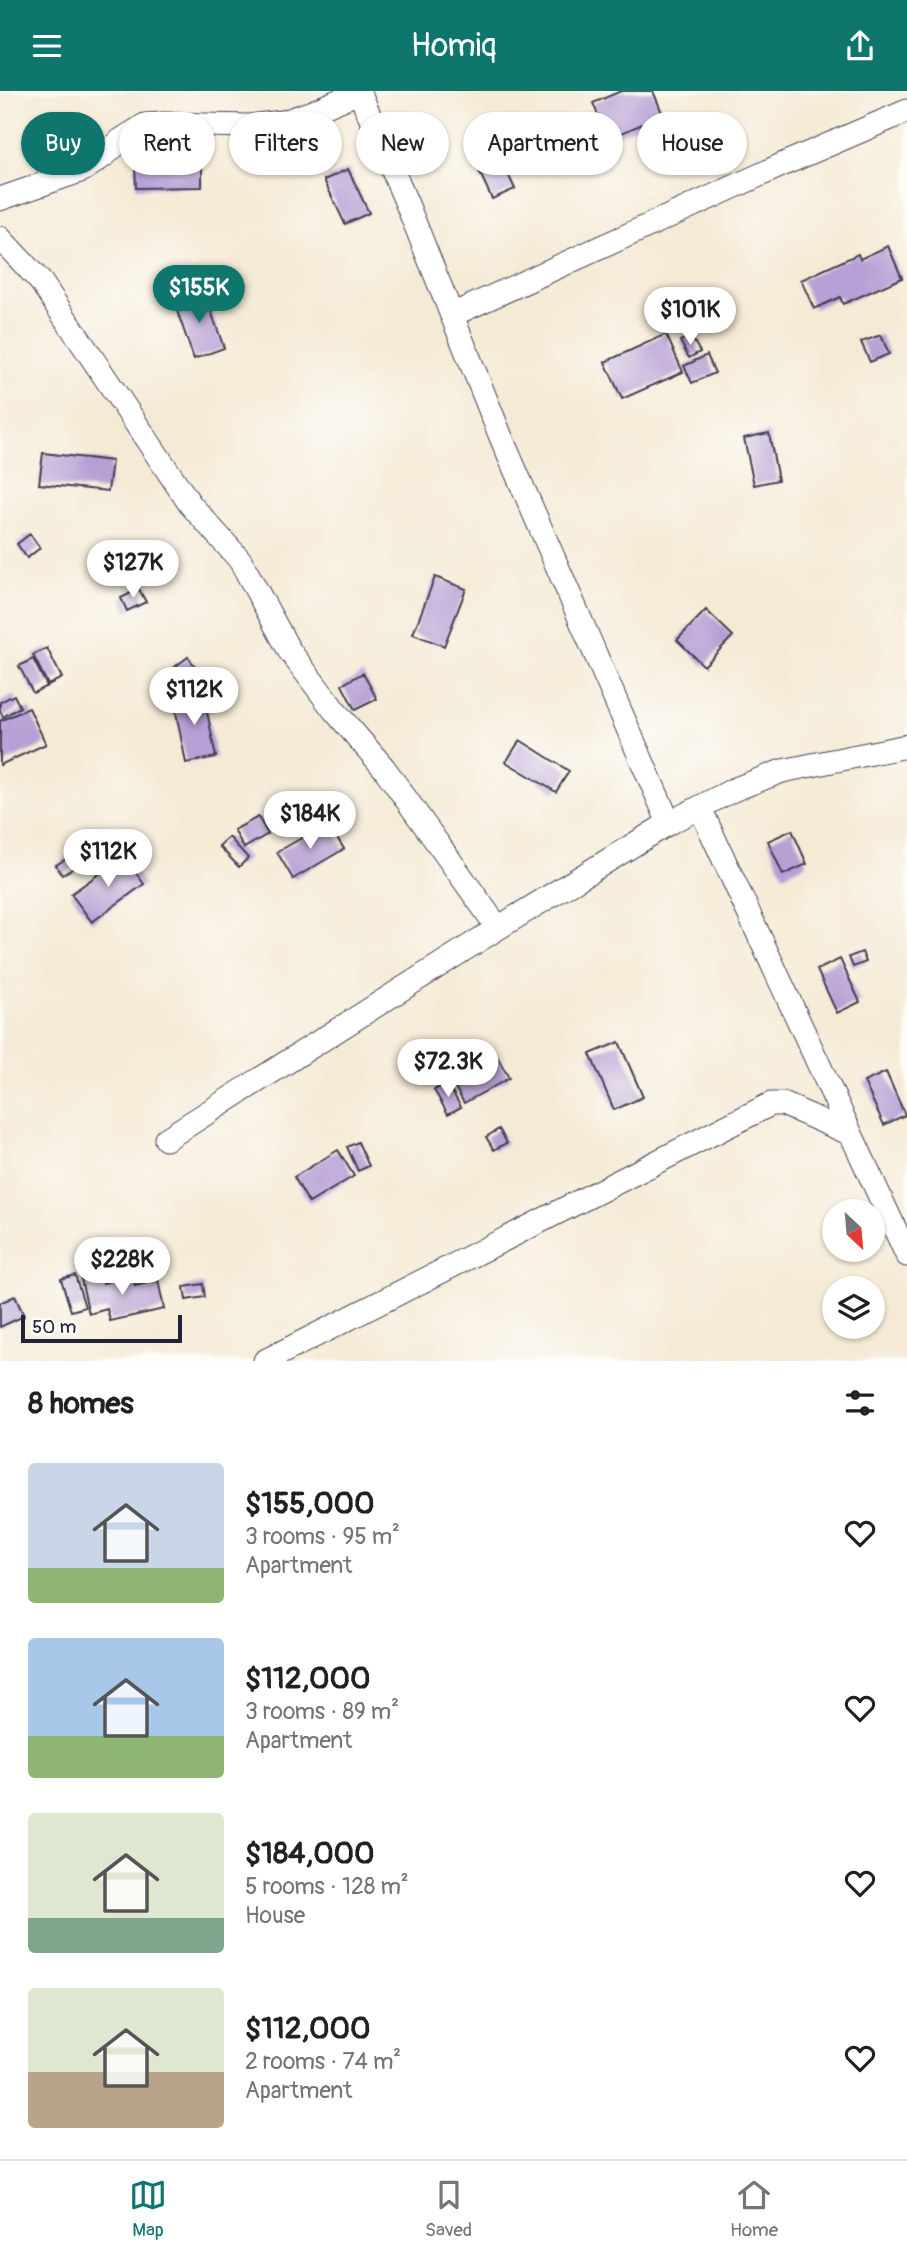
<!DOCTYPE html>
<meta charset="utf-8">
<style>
body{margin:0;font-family:Pangolin,sans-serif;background:#f2f2f2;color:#202124;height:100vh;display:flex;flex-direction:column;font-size:26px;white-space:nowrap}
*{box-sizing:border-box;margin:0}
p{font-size:23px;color:#757577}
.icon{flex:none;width:38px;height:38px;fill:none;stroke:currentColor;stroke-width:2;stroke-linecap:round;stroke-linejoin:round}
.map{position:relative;height:1270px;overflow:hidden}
.details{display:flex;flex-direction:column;background:#fff;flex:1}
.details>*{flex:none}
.top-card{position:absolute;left:21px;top:21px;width:866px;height:63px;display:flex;gap:14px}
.needle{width:46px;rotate:154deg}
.tools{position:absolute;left:822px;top:1108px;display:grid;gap:14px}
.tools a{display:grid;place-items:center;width:63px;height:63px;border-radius:50%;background:#fff;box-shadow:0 2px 5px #0004;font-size:35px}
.scale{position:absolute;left:21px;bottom:18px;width:161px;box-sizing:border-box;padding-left:7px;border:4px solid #22223b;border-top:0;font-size:19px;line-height:24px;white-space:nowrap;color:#22223b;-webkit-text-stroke:5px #fdfcf7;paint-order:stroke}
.price{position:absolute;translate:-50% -60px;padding:0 16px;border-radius:24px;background:#fff;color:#222;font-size:23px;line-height:46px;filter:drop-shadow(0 2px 4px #0008)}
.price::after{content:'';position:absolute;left:50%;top:42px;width:21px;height:16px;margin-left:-10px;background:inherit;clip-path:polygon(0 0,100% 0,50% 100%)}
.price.on{background:#0f766e;color:#fff}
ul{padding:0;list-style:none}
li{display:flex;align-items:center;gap:21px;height:175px;padding:0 28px}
li span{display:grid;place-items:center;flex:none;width:196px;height:140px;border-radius:7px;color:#555}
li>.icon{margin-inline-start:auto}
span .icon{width:84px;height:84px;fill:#fffc;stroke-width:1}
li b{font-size:30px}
h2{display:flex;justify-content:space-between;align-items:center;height:84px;padding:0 28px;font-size:30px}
.pill{padding:0 24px;border-radius:32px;background:#fff;box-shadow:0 2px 5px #0004;font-size:24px;line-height:63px}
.pill.on{background:#0f766e;color:#fff}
header{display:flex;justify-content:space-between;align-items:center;height:91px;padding:0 28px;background:#0f766e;color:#fff;font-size:32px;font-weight:600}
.tabs{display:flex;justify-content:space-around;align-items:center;height:98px;border-top:2px solid #e0e0e0;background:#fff;font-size:19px;color:#757577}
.tabs a{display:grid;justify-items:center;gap:4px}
.tabs .on{color:#0f766e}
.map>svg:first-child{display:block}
.building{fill:#b7a0d5}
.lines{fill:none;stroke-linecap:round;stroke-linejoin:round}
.street-casing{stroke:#424052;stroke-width:25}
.street{stroke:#fff;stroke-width:23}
</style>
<header><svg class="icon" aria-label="menu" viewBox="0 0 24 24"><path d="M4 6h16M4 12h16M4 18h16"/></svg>Homiq<svg class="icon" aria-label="share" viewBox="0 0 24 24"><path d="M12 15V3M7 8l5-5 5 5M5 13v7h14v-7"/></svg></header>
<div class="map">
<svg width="907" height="1270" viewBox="0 0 907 1270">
<rect width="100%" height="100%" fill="#fdfcf7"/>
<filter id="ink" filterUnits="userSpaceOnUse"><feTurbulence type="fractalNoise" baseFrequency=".0143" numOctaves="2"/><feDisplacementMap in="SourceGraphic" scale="14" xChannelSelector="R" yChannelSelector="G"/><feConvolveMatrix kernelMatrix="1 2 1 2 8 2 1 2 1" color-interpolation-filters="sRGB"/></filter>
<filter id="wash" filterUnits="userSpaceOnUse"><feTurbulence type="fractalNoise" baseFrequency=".00686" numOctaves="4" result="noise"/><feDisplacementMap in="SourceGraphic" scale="28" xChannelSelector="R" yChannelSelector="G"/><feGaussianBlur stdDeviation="1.57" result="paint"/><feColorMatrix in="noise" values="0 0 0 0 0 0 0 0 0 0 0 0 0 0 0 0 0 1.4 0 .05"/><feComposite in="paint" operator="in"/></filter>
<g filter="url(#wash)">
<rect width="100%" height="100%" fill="#f5ead5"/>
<g id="blocks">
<path class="building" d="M 621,0 L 653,0 L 663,24 L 608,48 L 593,12 Z
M 147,37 L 205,37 L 205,62 L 183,62 L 183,71 L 202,70 L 202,96 L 136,97 L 135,73 L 147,73 Z
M 534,47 L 546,69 L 532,76 L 520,55 Z
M 495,55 L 515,98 L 492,108 L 472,65 Z
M 348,78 L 369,122 L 345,133 L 324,89 Z
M 888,155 L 902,187 L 843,213 L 840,206 L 814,218 L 801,189 L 858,163 L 860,168 Z
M 204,200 L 224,257 L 194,268 L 174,211 Z
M 666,243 L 683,281 L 622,308 L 605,271 Z
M 881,244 L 889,263 L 870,271 L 861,251 Z
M 691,245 L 700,261 L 689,267 L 680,250 Z
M 707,264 L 715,282 L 692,292 L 684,275 Z
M 769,342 L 778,389 L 754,394 L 744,347 Z
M 43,362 L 112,370 L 108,400 L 39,393 Z
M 30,443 L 40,457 L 27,467 L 17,453 Z
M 435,486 L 466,498 L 444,555 L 413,543 Z
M 139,498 L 146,511 L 127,520 L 121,507 Z
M 706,519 L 733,545 L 704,575 L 677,549 Z
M 47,557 L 62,587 L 48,594 L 33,564 Z
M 188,566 L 197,578 L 181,590 L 172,578 Z
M 33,568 L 47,595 L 33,602 L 19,575 Z
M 363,582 L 377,608 L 355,619 L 342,594 Z
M 203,600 L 216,666 L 186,672 L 173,606 Z
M 14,604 L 20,616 L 3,626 L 0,620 L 0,611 Z
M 29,617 L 46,653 L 0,674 L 0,630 Z
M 520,649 L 569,680 L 556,701 L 506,671 Z
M 258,726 L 268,743 L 244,757 L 234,739 Z
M 328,732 L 344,758 L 293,788 L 277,761 Z
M 792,739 L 807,773 L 783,784 L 768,750 Z
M 229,746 L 248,767 L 239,776 L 219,755 Z
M 108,757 L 115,769 L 105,775 L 98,762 Z
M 81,759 L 87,769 L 62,784 L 56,774 Z
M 124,765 L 144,793 L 92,831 L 71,803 Z
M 862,861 L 866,871 L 853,876 L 849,866 Z
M 840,868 L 860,911 L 837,922 L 817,879 Z
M 619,951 L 643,1006 L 614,1019 L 590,963 Z
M 494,960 L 509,987 L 464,1012 L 449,986 Z
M 886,981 L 905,1024 L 884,1034 L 864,991 Z
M 447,992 L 461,1016 L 448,1023 L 434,999 Z
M 499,1038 L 507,1052 L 494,1059 L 486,1046 Z
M 358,1051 L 369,1075 L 358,1080 L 347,1056 Z
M 338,1059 L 354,1085 L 309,1112 L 294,1086 Z
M 75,1184 L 85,1216 L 71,1220 L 61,1188 Z
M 101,1184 L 103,1192 L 133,1185 L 135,1195 L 158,1189 L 164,1218 L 110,1230 L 107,1218 L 89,1223 L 81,1188 Z
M 203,1193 L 205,1206 L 186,1209 L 184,1196 Z
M 15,1205 L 24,1225 L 0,1236 L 0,1212 Z"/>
</g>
</g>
<g filter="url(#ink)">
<use href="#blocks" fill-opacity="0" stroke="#424052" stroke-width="2"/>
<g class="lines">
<defs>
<path id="street" d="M 0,108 L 83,79 L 105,64 L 121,49 L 145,34 L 164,33 L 249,35 L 283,31 L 312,21 L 359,1
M 0,147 L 41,191 L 190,413 L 240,469 L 289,559 L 334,619 L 384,677 L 498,837
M 452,224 L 786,72 L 907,20
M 700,717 L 907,1164
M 669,732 L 733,699 L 782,680 L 907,655
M 166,1048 L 498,837 L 669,732 L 503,351 L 407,113 L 359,0
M 265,1270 L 763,1017 L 771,1013 L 783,1013 L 851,1043"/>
</defs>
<use href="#street" class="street-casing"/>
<use href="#street" class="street"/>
</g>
</g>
</svg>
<div class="tools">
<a><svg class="needle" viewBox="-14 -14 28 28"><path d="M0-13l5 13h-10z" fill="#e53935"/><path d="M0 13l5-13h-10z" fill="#757577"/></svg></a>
<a><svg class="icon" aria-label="layers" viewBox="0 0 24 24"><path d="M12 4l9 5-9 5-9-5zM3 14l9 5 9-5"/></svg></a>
</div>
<div class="scale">50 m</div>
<b class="price on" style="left:199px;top:234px">$155K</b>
<b class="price" style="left:690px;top:256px">$101K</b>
<b class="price" style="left:133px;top:509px">$127K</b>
<b class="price" style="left:194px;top:636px">$112K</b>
<b class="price" style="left:310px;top:760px">$184K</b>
<b class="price" style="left:108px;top:798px">$112K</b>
<b class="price" style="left:448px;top:1008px">$72.3K</b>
<b class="price" style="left:122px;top:1206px">$228K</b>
<div class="top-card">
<a class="pill on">Buy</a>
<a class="pill">Rent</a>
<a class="pill">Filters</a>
<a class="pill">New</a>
<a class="pill">Apartment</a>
<a class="pill">House</a>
</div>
</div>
<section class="details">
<h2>8 homes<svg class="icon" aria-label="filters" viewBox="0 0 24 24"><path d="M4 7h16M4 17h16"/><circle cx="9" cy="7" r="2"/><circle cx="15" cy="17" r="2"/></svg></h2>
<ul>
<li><span style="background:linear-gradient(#c9d6e8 75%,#8fb573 0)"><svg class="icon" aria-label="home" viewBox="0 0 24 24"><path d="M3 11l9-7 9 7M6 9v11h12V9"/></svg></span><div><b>$155,000</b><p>3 rooms · 95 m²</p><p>Apartment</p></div><svg class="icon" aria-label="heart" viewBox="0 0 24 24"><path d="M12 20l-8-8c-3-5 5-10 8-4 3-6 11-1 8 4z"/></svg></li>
<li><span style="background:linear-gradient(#a9c7e8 70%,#8fb573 0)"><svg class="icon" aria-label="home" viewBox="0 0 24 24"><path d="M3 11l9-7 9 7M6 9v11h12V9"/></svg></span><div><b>$112,000</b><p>3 rooms · 89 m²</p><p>Apartment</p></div><svg class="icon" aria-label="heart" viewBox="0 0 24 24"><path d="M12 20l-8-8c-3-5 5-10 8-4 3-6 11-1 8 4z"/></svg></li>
<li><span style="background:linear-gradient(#dfe7d0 75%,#7fa58c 0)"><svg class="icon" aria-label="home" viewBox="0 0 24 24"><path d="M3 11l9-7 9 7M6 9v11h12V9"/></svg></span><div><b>$184,000</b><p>5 rooms · 128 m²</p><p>House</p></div><svg class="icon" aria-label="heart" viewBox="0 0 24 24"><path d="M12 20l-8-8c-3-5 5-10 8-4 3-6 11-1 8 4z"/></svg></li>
<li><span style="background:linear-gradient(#dfe7d0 60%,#b9a48a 0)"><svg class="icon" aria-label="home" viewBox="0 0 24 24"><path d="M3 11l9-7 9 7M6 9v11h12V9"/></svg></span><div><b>$112,000</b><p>2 rooms · 74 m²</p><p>Apartment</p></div><svg class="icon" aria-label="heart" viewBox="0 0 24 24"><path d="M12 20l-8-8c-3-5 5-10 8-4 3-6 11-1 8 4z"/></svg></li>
</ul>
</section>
<nav class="tabs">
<a class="on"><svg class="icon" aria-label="map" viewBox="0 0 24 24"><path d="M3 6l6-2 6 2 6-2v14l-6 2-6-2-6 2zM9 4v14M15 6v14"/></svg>Map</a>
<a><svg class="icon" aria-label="saved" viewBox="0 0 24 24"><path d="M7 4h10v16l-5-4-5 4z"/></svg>Saved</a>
<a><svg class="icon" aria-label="home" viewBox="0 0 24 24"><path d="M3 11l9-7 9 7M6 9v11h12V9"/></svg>Home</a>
</nav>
